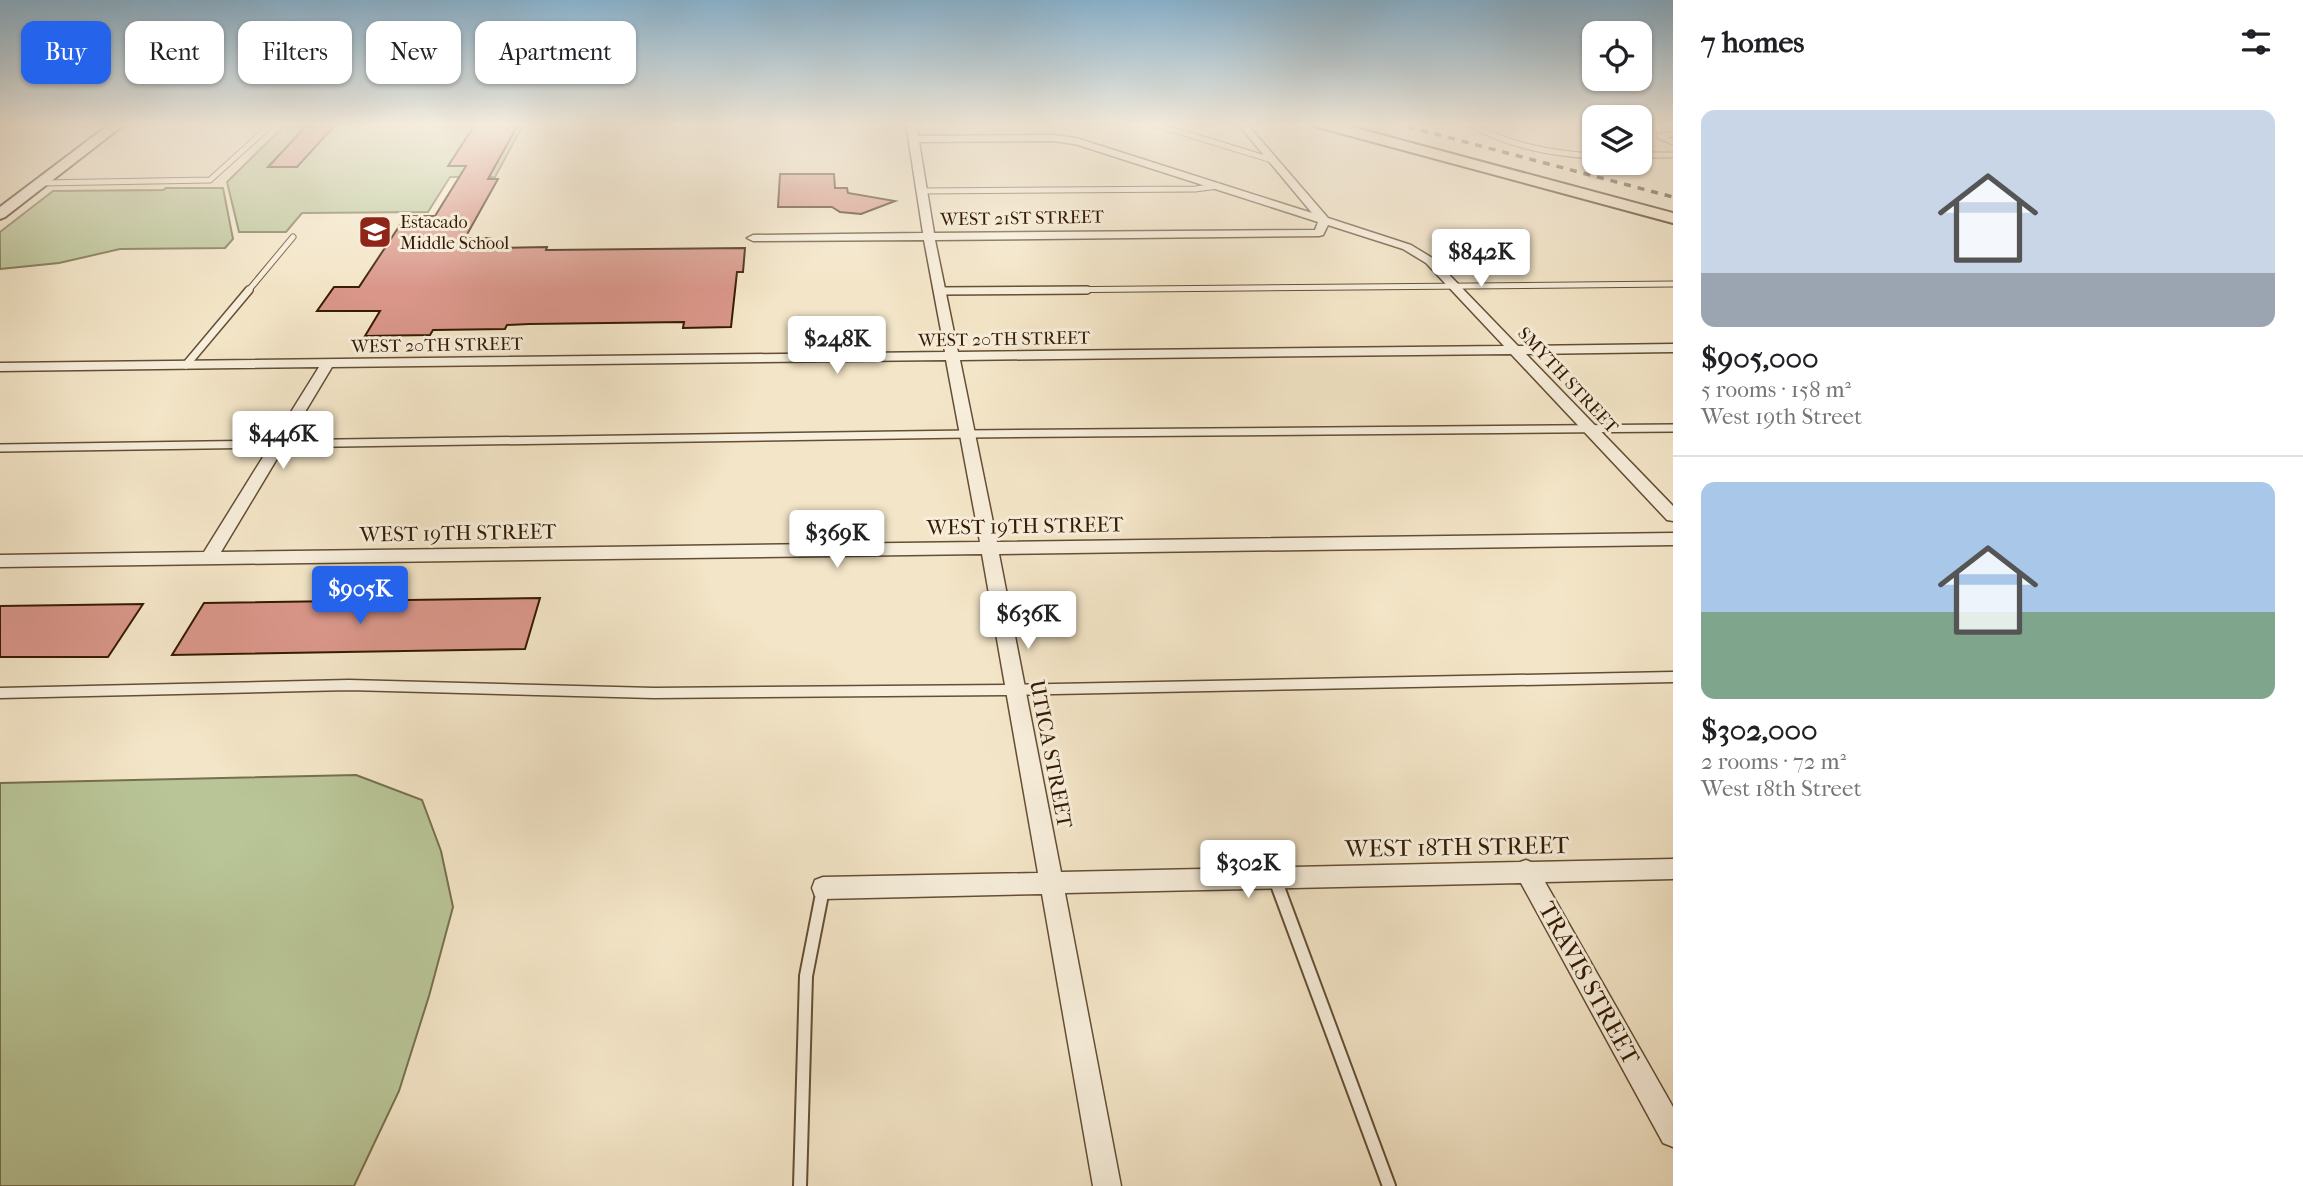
<!DOCTYPE html>
<meta charset="utf-8">
<style>
body{margin:0;font-family:"IM FELL French Canon",serif;background:#f2f2f2;color:#202124;height:100vh;display:flex;flex-direction:column;font-size:26px;white-space:nowrap}
*{box-sizing:border-box;margin:0}
p{font-size:23px;color:#757577}
.icon{flex:none;width:38px;height:38px;fill:none;stroke:currentColor;stroke-width:2;stroke-linecap:round;stroke-linejoin:round}
.map{position:relative;flex:1;overflow:hidden}
.details{display:flex;flex-direction:column;background:#fff;width:630px}
.details>*{flex:none}
.banner{position:absolute;left:21px;top:21px;width:665px;height:63px;display:flex;gap:14px}
.controls{position:absolute;left:1582px;top:21px;display:grid;gap:14px}
.controls a{display:grid;place-items:center;width:70px;height:70px;border-radius:14px;background:#fff;box-shadow:0 2px 5px #0004;font-size:35px}
.price{position:absolute;translate:-50% -60px;padding:0 16px;border-radius:7px;background:#fff;color:#222;font-size:23px;line-height:46px;filter:drop-shadow(0 2px 4px #0008)}
.price::after{content:'';position:absolute;left:50%;top:42px;width:21px;height:16px;margin-left:-10px;background:inherit;clip-path:polygon(0 0,100% 0,50% 100%)}
.price.active{background:#2563eb;color:#fff}
ul{padding:0;list-style:none}
li{display:grid;align-content:center;gap:14px;height:371px;padding:0 28px}
li+li{border-top:2px solid #e0e0e0}
li span{display:grid;place-items:center;height:217px;border-radius:14px;color:#555}
li>.icon{margin-inline-start:auto}
span .icon{width:126px;height:126px;fill:#fffc;stroke-width:1}
li b{font-size:30px}
h2{display:flex;justify-content:space-between;align-items:center;height:84px;padding:0 28px;font-size:30px}
.pill{padding:0 24px;border-radius:14px;background:#fff;box-shadow:0 2px 5px #0004;font-size:24px;line-height:63px}
.pill.active{background:#2563eb;color:#fff}
main{display:flex;flex:1;min-height:0}
.map>svg:first-child{display:block}
.green{fill:#b9c597;stroke:#77704d;stroke-width:2}
.building{fill:#d99689;stroke:#351b03;stroke-width:2}
.lines{fill:none;stroke-linecap:round;stroke-linejoin:round}
.lane-far3-casing{stroke:#644e34;stroke-width:7}
.lane-far2-casing{stroke:#644e34;stroke-width:10}
.lane-far1-casing{stroke:#644e34;stroke-width:13}
.lane-casing{stroke:#644e34;stroke-width:16}
.street-casing{stroke:#644e34;stroke-width:3}
.secondary-casing{stroke:#351b03;stroke-width:4}
.primary-casing{stroke:#351b03;stroke-width:4}
.lane-far3{stroke:#f7eedb;stroke-width:5}
.lane-far2{stroke:#f7eedb;stroke-width:7}
.lane-far1{stroke:#f7eedb;stroke-width:10}
.lane{stroke:#f7eedb;stroke-width:12}
.street{fill:#f7eedb;fill-rule:evenodd}
.secondary{fill:#f7eedb;fill-rule:evenodd}
.primary{fill:#f3e5c7;fill-rule:evenodd}
.rail{stroke:#351b03;stroke-width:3.5;stroke-dasharray:7 7;stroke-linecap:butt}
.labels{text-anchor:middle;stroke-width:6;stroke-linejoin:round;paint-order:stroke}
.far-street-label{font-size:18px;fill:#351b03;stroke:#f7eedb}
.far-poi-label{font-size:18px;fill:#351b03;stroke:#f7eedb;text-anchor:start}
.street-label{font-size:21px;fill:#351b03;stroke:#f7eedb}
.near-street-label{font-size:24px;fill:#351b03;stroke:#f7eedb}
</style>
<main>
<div class="map">
<svg width="1673" height="1186" viewBox="0 0 1673 1186">
<rect width="100%" height="100%" fill="#f3e5c7"/>
<filter id="stains"><feTurbulence type="fractalNoise" baseFrequency=".00286" numOctaves="4"/><feColorMatrix values="0 0 0 0 .2 0 0 0 0 .09 0 0 0 0 .02 0 0 0 .5 -.17"/></filter>
<radialGradient id="worn" r=".72"><stop offset=".6" stop-color="#630" stop-opacity="0"/><stop offset="1" stop-color="#630" stop-opacity=".3"/></radialGradient>
<path class="green" d="M 287,123 L 524,123 L 495,177 L 450,177 L 428,212 L 302,213 L 286,232 L 239,232 L 227,182 Z
M 166,188 L 223,188 L 233,239 L 225,248 L 120,249 L 59,263 L 0,269 L 0,232 L 53,191 L 163,190 Z
M 356,775 L 422,800 L 441,851 L 453,907 L 429,996 L 399,1091 L 354,1186 L 0,1186 L 0,783 Z"/>
<path class="building" d="M 309,123 L 337,123 L 297,167 L 268,167 Z
M 476,123 L 519,123 L 488,179 L 498,179 L 465,238 L 490,238 L 485,248 L 547,247 L 546,250 L 745,248 L 743,272 L 737,272 L 731,327 L 683,328 L 684,322 L 529,324 L 507,325 L 505,329 L 433,330 L 430,335 L 365,336 L 380,311 L 317,311 L 334,287 L 359,287 L 406,216 L 435,216 L 466,166 L 448,166 Z
M 780,174 L 834,174 L 835,188 L 847,188 L 848,193 L 895,201 L 861,214 L 840,212 L 832,207 L 778,207 Z
M 540,598 L 525,649 L 172,655 L 204,603 Z
M 143,604 L 108,657 L 0,657 L 0,606 Z"/>
<g class="lines">
<defs>
<path id="lane-far3" d="M 1151,123 L 1272,160
M 1469,123 C 1505,145 1553,154 1594,156
M 1673,134 L 1659,136 L 1673,142
M 1640,155 L 1673,155
M 41,183 L 210,180 L 273,123
M 922,191 L 1195,189 L 1218,186
M 248,291 L 293,237
M 940,291 L 1673,284"/>
<path id="lane-far2" d="M 940,291 L 1087,290
M 186,365 L 249,290
M 0,448 L 968,434 L 1673,428"/>
<path id="lane-far1" d="M 0,693 L 349,685 L 654,693 L 1006,690 L 1673,677"/>
<path id="lane" d="M 1275,879 L 1389,1186
M 800,1186 L 806,976 L 823,889"/>
<path id="street" d="M 906,123 L 916,123 L 918,136 L 1053,135 L 1076,138 L 1312,213 L 1237,123 L 1246,123 L 1328,218 L 1411,245 L 1434,259 L 1518,346 L 1673,344 L 1673,352 L 1526,354 L 1673,506 L 1673,521 L 1667,520 L 1511,354 L 960,360 L 997,542 L 1673,533 L 1673,545 L 999,554 L 1061,872 L 1520,862 L 1526,860 L 1531,862 L 1673,859 L 1673,879 L 1545,882 L 1673,1107 L 1673,1147 L 1663,1143 L 1521,883 L 1065,893 L 1121,1186 L 1093,1186 L 1042,894 L 823,899 L 815,896 L 812,888 L 815,880 L 823,877 L 1038,873 L 982,554 L 0,567 L 0,555 L 204,552 L 319,367 L 0,371 L 0,363 L 945,352 L 924,240 L 753,241 L 747,238 L 753,235 L 923,233 ZM 1053,141 L 1075,144 L 1318,222 L 1315,230 L 934,233 L 919,142 ZM 1328,225 L 1403,249 L 1426,263 L 1504,346 L 958,352 L 935,240 L 1319,236 L 1323,235 ZM 946,360 L 980,542 L 221,552 L 332,367 Z"/>
<path id="secondary" d="M 111,123 L 126,123 L 5,217 L 0,219 L 0,207 Z"/>
<path id="primary" d="M 1312,123 L 1337,123 L 1673,213 L 1673,223 L 1314,126 Z"/>
</defs>
<use href="#lane-far3" class="lane-far3-casing"/>
<use href="#lane-far2" class="lane-far2-casing"/>
<use href="#lane-far1" class="lane-far1-casing"/>
<use href="#lane" class="lane-casing"/>
<use href="#street" class="street-casing"/>
<use href="#secondary" class="secondary-casing"/>
<use href="#primary" class="primary-casing"/>
<use href="#lane-far3" class="lane-far3"/>
<use href="#lane-far2" class="lane-far2"/>
<use href="#lane-far1" class="lane-far1"/>
<use href="#lane" class="lane"/>
<use href="#street" class="street"/>
<use href="#secondary" class="secondary"/>
<use href="#primary" class="primary"/>
<path class="rail" d="M 1394,123 L 1673,197"/>
</g>
<linearGradient id="sky" x2="0" y2="1"><stop stop-color="#8ab8d7"/><stop offset="0.43" stop-color="#faf3e6"/><stop offset="1" stop-color="#faf3e6" stop-opacity="0"/></linearGradient>
<rect width="1673" height="289" fill="url(#sky)"/>
<defs>
<symbol id="school-square" viewBox="-11 -11 22 22"><rect x="-9" y="-9" width="18" height="18" rx="4" fill="#8f2418" stroke="#f7eedb"/><path d="M0-5L7-2L0 1L-7-2ZM-4 1L0 2.5L4 1V4Q0 6-4 4Z" fill="#fff"/></symbol>
</defs>
<g fill-rule="evenodd">
<use href="#school-square" x="356" y="213" width="38" height="38"/>
</g>
<g class="labels">
<g class="far-street-label">
<text transform="translate(1022 218) rotate(-1)" y="6">WEST 21ST STREET</text>
<text transform="translate(1004 339) rotate(-1)" y="6">WEST 20TH STREET</text>
<text transform="translate(437 345) rotate(-1)" y="6">WEST 20TH STREET</text>
<text transform="translate(1568 380) rotate(47)" y="6">SMYTH STREET</text>
</g>
<g class="far-poi-label">
<text x="400" y="228">Estacado<tspan x="400" dy="21">Middle School</tspan></text>
</g>
<g class="street-label">
<text transform="translate(1025 526) rotate(-1)" y="7">WEST 19TH STREET</text>
<text transform="translate(458 533) rotate(-1)" y="7">WEST 19TH STREET</text>
<text transform="translate(1051 754) rotate(79)" y="7">UTICA STREET</text>
</g>
<g class="near-street-label">
<text transform="translate(1457 847) rotate(-1)" y="8">WEST 18TH STREET</text>
<text transform="translate(1589 983) rotate(61)" y="8">TRAVIS STREET</text>
</g>
</g>
<rect width="100%" height="100%" filter="url(#stains)"/>
<rect width="100%" height="100%" fill="url(#worn)"/>
</svg>
<div class="controls">
<a><svg class="icon" aria-label="locate" viewBox="0 0 24 24"><circle cx="12" cy="12" r="6"/><path d="M12 2v4M12 18v4M2 12h4M18 12h4"/></svg></a>
<a><svg class="icon" aria-label="layers" viewBox="0 0 24 24"><path d="M12 4l9 5-9 5-9-5zM3 14l9 5 9-5"/></svg></a>
</div>
<b class="price" style="left:1481px;top:289px">$842K</b>
<b class="price" style="left:837px;top:376px">$248K</b>
<b class="price" style="left:283px;top:471px">$446K</b>
<b class="price" style="left:837px;top:570px">$369K</b>
<b class="price active" style="left:360px;top:626px">$905K</b>
<b class="price" style="left:1028px;top:651px">$636K</b>
<b class="price" style="left:1248px;top:900px">$302K</b>
<div class="banner">
<a class="pill active">Buy</a>
<a class="pill">Rent</a>
<a class="pill">Filters</a>
<a class="pill">New</a>
<a class="pill">Apartment</a>
</div>
</div>
<section class="details">
<h2>7 homes<svg class="icon" aria-label="filters" viewBox="0 0 24 24"><path d="M4 7h16M4 17h16"/><circle cx="9" cy="7" r="2"/><circle cx="15" cy="17" r="2"/></svg></h2>
<ul>
<li><span style="background:linear-gradient(#c9d6e8 75%,#9aa5b1 0)"><svg class="icon" aria-label="home" viewBox="0 0 24 24"><path d="M3 11l9-7 9 7M6 9v11h12V9"/></svg></span><div><b>$905,000</b><p>5 rooms · 158 m²</p><p>West 19th Street</p></div></li>
<li><span style="background:linear-gradient(#a9c7e8 60%,#7fa58c 0)"><svg class="icon" aria-label="home" viewBox="0 0 24 24"><path d="M3 11l9-7 9 7M6 9v11h12V9"/></svg></span><div><b>$302,000</b><p>2 rooms · 72 m²</p><p>West 18th Street</p></div></li>
</ul>
</section>
</main>
